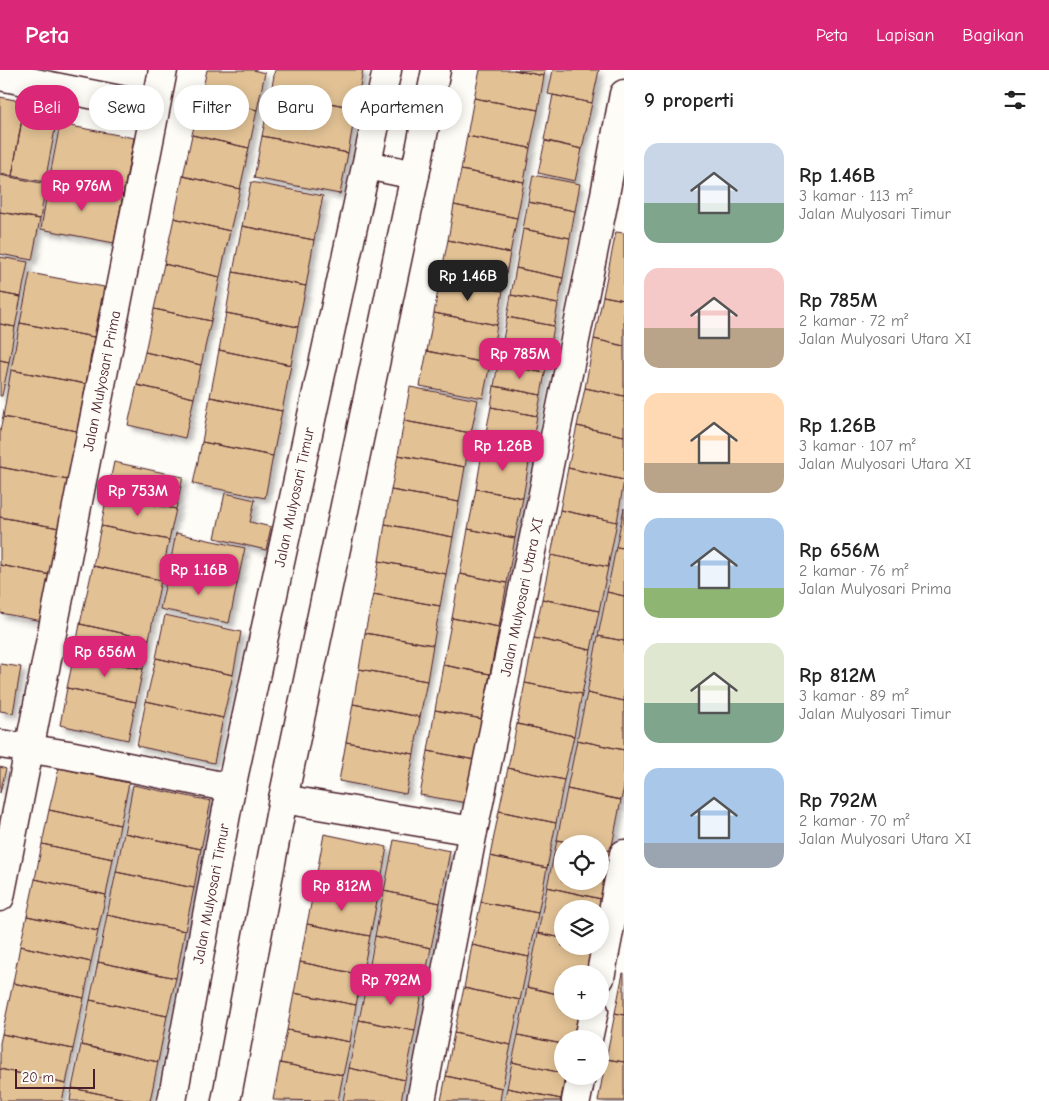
<!DOCTYPE html>
<html lang="id">
<meta charset="utf-8">
<style>
body{margin:0;font-family:"Comic Neue",sans-serif;background:#f2f2f2;color:#222;height:100vh;display:flex;flex-direction:column;font-size:19px;white-space:nowrap}
*{box-sizing:border-box;margin:0}
p{font-size:16px;color:#767676}
.icon{flex:none;width:28px;height:28px;fill:none;stroke:currentColor;stroke-width:2;stroke-linecap:round;stroke-linejoin:round}
.map{position:relative;flex:1;overflow:hidden}
.sheet{display:flex;flex-direction:column;background:#fff;width:425px}
.sheet>*{flex:none}
.hud{position:absolute;left:15px;top:15px;width:475px;height:45px;display:flex;gap:10px}
.fabs{position:absolute;left:554px;top:765px;display:grid;gap:10px}
.fabs a{display:grid;place-items:center;width:55px;height:55px;border-radius:50%;background:#fff;box-shadow:0 2px 12px #0003;font-size:25px}
.scale{position:absolute;left:15px;bottom:12px;width:80px;box-sizing:border-box;padding-left:5px;border:2px solid #4a1f2b;border-top:0;font-size:14px;line-height:18px;white-space:nowrap;color:#4a1f2b;-webkit-text-stroke:4px #fdfcf7;paint-order:stroke}
.price{position:absolute;translate:-50% -42px;padding:0 11px;border-radius:10px;background:#db2777;color:#fff;font-size:16px;line-height:32px;filter:drop-shadow(0 1px 2px #0008)}
.price::after{content:'';position:absolute;left:50%;top:30px;width:15px;height:11px;margin-left:-8px;background:inherit;clip-path:polygon(0 0,100% 0,50% 100%)}
.price.on{background:#222;color:#fff}
ul{padding:0;list-style:none}
li{display:flex;align-items:center;gap:15px;height:125px;padding:0 20px}
li span{display:grid;place-items:center;flex:none;width:140px;height:100px;border-radius:15px;color:#555}
li>.icon{margin-inline-start:auto}
span .icon{width:60px;height:60px;fill:#fffc;stroke-width:1}
li b{font-size:21px}
h2{display:flex;justify-content:space-between;align-items:center;height:60px;padding:0 20px;font-size:21px}
.chip{padding:0 18px;border-radius:22px;background:#fff;box-shadow:0 2px 12px #0003;font-size:18px;line-height:45px}
.chip.on{background:#db2777;color:#fff}
header{display:flex;align-items:center;gap:30px;box-sizing:border-box;height:70px;padding:0 25px;background:#db2777;color:#fff}
header strong{font-size:24px}
nav{display:flex;gap:28px;margin-inline-start:auto;font-size:18px}
main{display:flex;flex:1;min-height:0}
.map>svg:first-child{display:block}
.building{fill:#e2c295;stroke:#4a1f2b;filter:url(#shadow)}
.lines{fill:none;stroke-linecap:round;stroke-linejoin:round}
.minor-casing{stroke:#4a1f2b;stroke-width:31}
.minor{stroke:#fdfcf7;stroke-width:28}
.labels{text-anchor:middle;stroke-width:4;stroke-linejoin:round;paint-order:stroke}
.street-label{font-size:15px;fill:#4a1f2b;stroke:#fdfcf7}
</style>
<header>
<strong>Peta</strong>
<nav><a>Peta</a><a>Lapisan</a><a>Bagikan</a></nav>
</header>
<main>
<div class="map">
<svg width="624" height="1031" viewBox="0 0 624 1031">
<defs>
<filter id="shadow"><feDropShadow dx="4.5" dy="4.5" stdDeviation="2.5" flood-color="#0004"/></filter>
</defs>
<rect width="100%" height="100%" fill="#fdfcf7"/>
<filter id="ink" filterUnits="userSpaceOnUse"><feTurbulence type="fractalNoise" baseFrequency=".02" numOctaves="2"/><feDisplacementMap in="SourceGraphic" scale="10" xChannelSelector="R" yChannelSelector="G"/><feConvolveMatrix kernelMatrix="1 2 1 2 8 2 1 2 1" color-interpolation-filters="sRGB"/></filter>
<g filter="url(#ink)">
<path class="building" d="M 207,0 L 253,0 L 265,3 L 257,40 L 201,26 Z
M 275,0 L 363,0 L 356,38 L 271,22 Z
M 480,0 L 514,0 L 544,6 L 538,40 L 474,28 Z
M 514,0 L 545,0 L 544,6 Z
M 553,0 L 599,0 L 592,33 L 548,24 Z
M 271,22 L 356,38 L 348,83 L 262,66 Z
M 553,25 L 592,33 L 582,79 L 544,70 Z
M 201,26 L 257,40 L 249,78 L 192,65 Z
M 0,27 L 25,32 L 12,106 L 0,104 Z
M 474,28 L 538,40 L 530,78 L 467,66 Z
M 25,32 L 59,38 L 45,112 L 12,106 Z
M 60,54 L 134,68 L 123,125 L 49,111 Z
M 192,65 L 249,78 L 240,119 L 183,106 Z
M 262,66 L 348,83 L 340,124 L 254,108 Z
M 467,66 L 530,78 L 524,112 L 461,100 Z
M 545,71 L 582,79 L 575,111 L 538,103 Z
M 461,100 L 524,112 L 517,148 L 454,135 Z
M 0,105 L 46,114 L 40,149 L 0,142 Z
M 533,105 L 580,114 L 575,141 L 528,132 Z
M 183,106 L 240,119 L 230,161 L 174,148 Z
M 49,111 L 123,125 L 114,173 L 41,159 Z
M 251,112 L 323,126 L 314,170 L 242,156 Z
M 528,132 L 575,141 L 570,168 L 523,159 Z
M 454,135 L 517,148 L 510,183 L 448,170 Z
M 0,142 L 40,149 L 32,190 L 0,184 Z
M 174,148 L 230,161 L 220,207 L 164,194 Z
M 242,156 L 314,170 L 306,216 L 233,202 Z
M 523,159 L 570,168 L 563,208 L 516,198 Z
M 616,162 L 624,163 L 624,230 L 603,226 Z
M 448,170 L 510,183 L 503,221 L 440,209 Z
M 0,187 L 28,192 L 21,227 L 0,223 Z
M 164,194 L 220,207 L 211,251 L 154,239 Z
M 516,198 L 563,208 L 558,234 L 511,225 Z
M 233,202 L 306,216 L 298,257 L 226,243 Z
M 30,203 L 104,217 L 94,267 L 20,253 Z
M 440,209 L 503,221 L 497,255 L 434,243 Z
M 0,223 L 21,227 L 15,257 L 0,254 Z
M 511,225 L 558,234 L 554,256 L 507,247 Z
M 603,226 L 624,230 L 624,276 L 594,269 Z
M 154,239 L 211,251 L 201,295 L 145,282 Z
M 226,243 L 298,257 L 291,295 L 219,280 Z
M 434,243 L 497,255 L 490,294 L 427,281 Z
M 507,247 L 554,256 L 550,279 L 503,270 Z
M 20,253 L 94,267 L 86,314 L 11,300 Z
M 0,254 L 15,257 L 9,292 L 0,290 Z
M 594,269 L 624,276 L 624,326 L 585,318 Z
M 503,270 L 550,279 L 545,303 L 498,294 Z
M 219,280 L 291,295 L 282,341 L 210,327 Z
M 427,281 L 490,294 L 483,328 L 420,316 Z
M 145,282 L 201,295 L 194,328 L 137,315 Z
M 0,290 L 9,292 L 2,326 L 0,326 Z
M 498,294 L 545,303 L 541,325 L 494,316 Z
M 11,300 L 86,314 L 77,361 L 3,347 Z
M 137,315 L 194,328 L 185,368 L 128,355 Z
M 494,316 L 541,325 L 537,346 L 491,337 Z
M 410,317 L 478,330 L 471,363 L 404,351 Z
M 585,318 L 624,326 L 624,366 L 577,356 Z
M 210,327 L 282,341 L 273,386 L 202,372 Z
M 491,337 L 537,346 L 530,386 L 483,377 Z
M 3,347 L 77,361 L 68,410 L 0,397 L 0,361 Z
M 404,351 L 471,363 L 465,397 L 398,385 Z
M 577,356 L 624,366 L 624,410 L 568,398 Z
M 202,372 L 273,386 L 265,428 L 193,414 Z
M 483,377 L 530,386 L 523,428 L 476,419 Z
M 398,385 L 465,397 L 459,432 L 391,420 Z
M 114,392 L 183,407 L 176,439 L 107,425 Z
M 0,397 L 68,410 L 59,458 L 0,447 Z
M 568,398 L 624,410 L 617,452 L 560,440 Z
M 476,419 L 523,428 L 515,468 L 468,459 Z
M 391,420 L 459,432 L 453,467 L 385,454 Z
M 225,423 L 255,430 L 250,452 L 271,457 L 266,480 L 215,468 Z
M 107,425 L 176,439 L 169,470 L 101,456 Z
M 624,438 L 624,478 L 616,477 Z
M 560,440 L 617,452 L 608,497 L 551,485 Z
M 0,447 L 59,458 L 51,505 L 0,495 Z
M 385,454 L 453,467 L 446,504 L 379,491 Z
M 101,456 L 169,470 L 161,510 L 93,496 Z
M 468,459 L 515,468 L 507,513 L 460,504 Z
M 176,463 L 245,478 L 237,514 L 169,499 Z
M 616,477 L 624,478 L 624,526 L 607,522 Z
M 551,485 L 608,497 L 599,541 L 542,529 Z
M 379,491 L 446,504 L 440,536 L 373,524 Z
M 0,495 L 51,505 L 42,551 L 0,543 Z
M 93,496 L 161,510 L 149,569 L 80,554 Z
M 169,499 L 237,514 L 229,553 L 160,539 Z
M 460,504 L 507,513 L 499,557 L 452,548 Z
M 607,522 L 624,526 L 624,571 L 598,566 Z
M 373,524 L 440,536 L 433,575 L 365,563 Z
M 542,529 L 599,541 L 591,580 L 534,568 Z
M 165,545 L 241,562 L 233,605 L 156,588 Z
M 452,548 L 499,557 L 490,604 L 443,595 Z
M 80,554 L 149,569 L 143,599 L 74,585 Z
M 365,563 L 433,575 L 427,611 L 359,599 Z
M 598,566 L 624,571 L 624,631 L 587,623 Z
M 534,568 L 591,580 L 582,624 L 525,613 Z
M 74,585 L 143,599 L 136,632 L 67,618 Z
M 156,588 L 233,605 L 223,648 L 146,631 Z
M 0,594 L 21,597 L 13,643 L 0,641 Z
M 443,595 L 490,604 L 482,649 L 435,640 Z
M 359,599 L 427,611 L 420,647 L 353,634 Z
M 525,613 L 582,624 L 574,666 L 517,654 Z
M 67,618 L 136,632 L 128,670 L 60,655 Z
M 587,623 L 624,631 L 624,680 L 577,670 Z
M 146,631 L 223,648 L 214,693 L 137,676 Z
M 353,634 L 420,647 L 414,684 L 346,672 Z
M 435,640 L 482,649 L 475,690 L 428,681 Z
M 517,654 L 574,666 L 564,710 L 508,698 Z
M 577,670 L 624,680 L 624,717 L 621,730 L 567,719 Z
M 346,672 L 414,684 L 406,724 L 339,711 Z
M 428,681 L 475,690 L 467,733 L 420,725 Z
M 0,697 L 6,699 L 0,723 Z
M 59,698 L 129,713 L 120,755 L 49,740 Z
M 508,698 L 564,710 L 556,753 L 499,741 Z
M 133,715 L 211,731 L 201,779 L 124,763 Z
M 567,719 L 621,730 L 611,781 L 600,779 L 600,774 L 576,774 L 557,770 Z
M 49,740 L 120,755 L 113,789 L 42,774 Z
M 499,741 L 556,753 L 547,798 L 490,786 Z
M 124,763 L 201,779 L 194,818 L 116,802 Z
M 324,764 L 387,777 L 377,831 L 314,819 Z
M 394,770 L 450,781 L 440,833 L 384,821 Z
M 557,770 L 576,774 L 562,774 L 562,811 L 600,811 L 600,779 L 611,781 L 601,829 L 547,817 Z
M 42,774 L 113,789 L 106,825 L 35,809 Z
M 490,786 L 547,798 L 538,843 L 481,832 Z
M 116,802 L 194,818 L 185,861 L 107,845 Z
M 35,809 L 106,825 L 98,861 L 27,846 Z
M 547,817 L 601,829 L 599,839 L 562,839 L 562,868 L 538,863 Z
M 314,819 L 377,831 L 370,866 L 307,854 Z
M 384,821 L 440,833 L 431,878 L 375,866 Z
M 481,832 L 538,843 L 529,887 L 472,875 Z
M 107,845 L 185,861 L 176,908 L 98,892 Z
M 27,846 L 98,861 L 91,892 L 20,876 Z
M 307,854 L 370,866 L 362,905 L 300,892 Z
M 538,863 L 562,868 L 562,876 L 592,876 L 586,904 L 562,904 L 562,925 L 527,917 Z
M 375,866 L 431,878 L 422,922 L 367,911 Z
M 472,875 L 529,887 L 520,930 L 464,918 Z
M 20,876 L 91,892 L 84,928 L 13,913 Z
M 98,892 L 176,908 L 167,946 L 90,930 Z
M 300,892 L 362,905 L 356,935 L 294,923 Z
M 623,903 L 624,903 L 624,945 L 615,943 Z
M 367,911 L 422,922 L 415,961 L 359,950 Z
M 13,913 L 84,928 L 73,979 L 2,964 Z
M 527,917 L 562,925 L 562,941 L 579,941 L 573,969 L 562,969 L 562,974 L 518,965 Z
M 464,918 L 520,930 L 511,975 L 454,963 Z
M 294,923 L 356,935 L 350,972 L 287,960 Z
M 90,930 L 167,946 L 158,992 L 81,975 Z
M 615,943 L 624,945 L 624,992 L 606,989 Z
M 359,950 L 415,961 L 405,1010 L 349,998 Z
M 287,960 L 350,972 L 343,1005 L 280,993 Z
M 454,963 L 511,975 L 502,1018 L 446,1006 Z
M 2,964 L 73,979 L 66,1014 L 0,999 L 0,973 Z
M 518,965 L 562,974 L 562,1003 L 512,992 Z
M 81,975 L 158,992 L 150,1031 L 135,1031 L 72,1018 Z
M 606,989 L 624,992 L 624,1031 L 598,1031 Z
M 512,992 L 562,1003 L 562,1006 L 565,1006 L 561,1029 L 507,1018 Z
M 280,993 L 343,1005 L 338,1031 L 273,1030 Z
M 349,998 L 405,1010 L 401,1031 L 343,1031 Z
M 0,999 L 66,1014 L 62,1031 L 0,1031 Z
M 446,1006 L 502,1018 L 500,1031 L 441,1031 Z
M 72,1018 L 135,1031 L 70,1031 Z
M 507,1018 L 561,1029 L 561,1031 L 504,1031 Z"/>
<g class="lines">
<defs>
<g id="minor">
<path d="M 0,6 L 155,37"/>
<path d="M 367,95 L 415,105"/>
<path d="M 0,674 L 69,685 L 231,718"/>
<path d="M 283,729 L 473,761"/>
<path id="s1" d="M 0,827 L 163,0"/>
<path d="M 600,908 L 624,784"/>
<path d="M 588,969 L 594,941"/>
<path id="s2" d="M 172,1031 L 231,718 L 387,0"/>
<path d="M 226,1031 L 283,729 L 415,105 L 436,0"/>
<path id="s3" d="M 421,1031 L 473,761 L 603,135 L 624,24"/>
<path d="M 576,1031 L 581,1006"/>
</g>
</defs>
<use href="#minor" class="minor-casing"/>
<use href="#minor" class="minor"/>
</g>
</g>
<g class="labels">
<g class="street-label">
<text dy="5" stroke="none"><textPath href="#s1" startOffset="526">Jalan Mulyosari Prima</textPath></text>
<text dy="5" stroke="none"><textPath href="#s2" startOffset="616">Jalan Mulyosari Timur</textPath></text>
<text dy="5" stroke="none"><textPath href="#s3" startOffset="514">Jalan Mulyosari Utara XI</textPath></text>
<text dy="5" stroke="none"><textPath href="#s2" startOffset="211">Jalan Mulyosari Timur</textPath></text>
</g>
</g>
</svg>
<div class="fabs">
<a><svg class="icon" aria-label="locate" viewBox="0 0 24 24"><circle cx="12" cy="12" r="6"/><path d="M12 2v4M12 18v4M2 12h4M18 12h4"/></svg></a>
<a><svg class="icon" aria-label="layers" viewBox="0 0 24 24"><path d="M12 4l9 5-9 5-9-5zM3 14l9 5 9-5"/></svg></a>
<a>+</a>
<a>−</a>
</div>
<div class="scale">20 m</div>
<b class="price" style="left:82px;top:142px">Rp 976M</b>
<b class="price on" style="left:468px;top:232px">Rp 1.46B</b>
<b class="price" style="left:520px;top:310px">Rp 785M</b>
<b class="price" style="left:503px;top:402px">Rp 1.26B</b>
<b class="price" style="left:138px;top:447px">Rp 753M</b>
<b class="price" style="left:199px;top:526px">Rp 1.16B</b>
<b class="price" style="left:105px;top:608px">Rp 656M</b>
<b class="price" style="left:342px;top:842px">Rp 812M</b>
<b class="price" style="left:391px;top:936px">Rp 792M</b>
<div class="hud">
<a class="chip on">Beli</a>
<a class="chip">Sewa</a>
<a class="chip">Filter</a>
<a class="chip">Baru</a>
<a class="chip">Apartemen</a>
</div>
</div>
<section class="sheet">
<h2>9 properti<svg class="icon" aria-label="filters" viewBox="0 0 24 24"><path d="M4 7h16M4 17h16"/><circle cx="9" cy="7" r="2"/><circle cx="15" cy="17" r="2"/></svg></h2>
<ul>
<li><span style="background:linear-gradient(#c9d6e8 60%,#7fa58c 0)"><svg class="icon" aria-label="home" viewBox="0 0 24 24"><path d="M3 11l9-7 9 7M6 9v11h12V9"/></svg></span><div><b>Rp 1.46B</b><p>3 kamar · 113 m²</p><p>Jalan Mulyosari Timur</p></div></li>
<li><span style="background:linear-gradient(#f6c9c9 60%,#b9a48a 0)"><svg class="icon" aria-label="home" viewBox="0 0 24 24"><path d="M3 11l9-7 9 7M6 9v11h12V9"/></svg></span><div><b>Rp 785M</b><p>2 kamar · 72 m²</p><p>Jalan Mulyosari Utara XI</p></div></li>
<li><span style="background:linear-gradient(#ffd9b3 70%,#b9a48a 0)"><svg class="icon" aria-label="home" viewBox="0 0 24 24"><path d="M3 11l9-7 9 7M6 9v11h12V9"/></svg></span><div><b>Rp 1.26B</b><p>3 kamar · 107 m²</p><p>Jalan Mulyosari Utara XI</p></div></li>
<li><span style="background:linear-gradient(#a9c7e8 70%,#8fb573 0)"><svg class="icon" aria-label="home" viewBox="0 0 24 24"><path d="M3 11l9-7 9 7M6 9v11h12V9"/></svg></span><div><b>Rp 656M</b><p>2 kamar · 76 m²</p><p>Jalan Mulyosari Prima</p></div></li>
<li><span style="background:linear-gradient(#dfe7d0 60%,#7fa58c 0)"><svg class="icon" aria-label="home" viewBox="0 0 24 24"><path d="M3 11l9-7 9 7M6 9v11h12V9"/></svg></span><div><b>Rp 812M</b><p>3 kamar · 89 m²</p><p>Jalan Mulyosari Timur</p></div></li>
<li><span style="background:linear-gradient(#a9c7e8 75%,#9aa5b1 0)"><svg class="icon" aria-label="home" viewBox="0 0 24 24"><path d="M3 11l9-7 9 7M6 9v11h12V9"/></svg></span><div><b>Rp 792M</b><p>2 kamar · 70 m²</p><p>Jalan Mulyosari Utara XI</p></div></li>
</ul>
</section>
</main>
